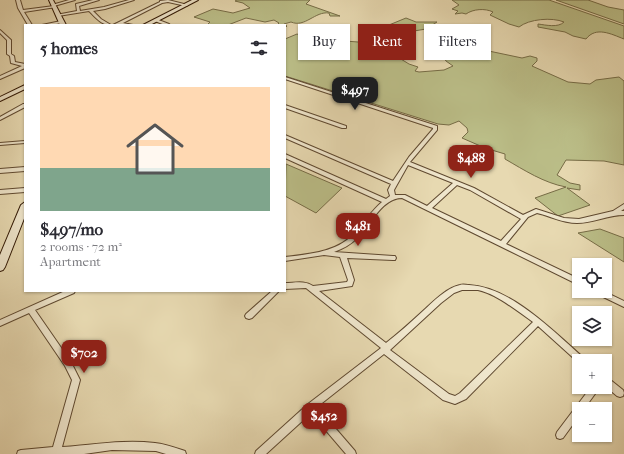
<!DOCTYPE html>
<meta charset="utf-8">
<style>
body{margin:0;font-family:"IM FELL French Canon",serif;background:#f7f7f7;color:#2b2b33;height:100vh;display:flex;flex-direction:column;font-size:15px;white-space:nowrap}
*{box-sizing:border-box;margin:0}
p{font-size:13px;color:#7c7c81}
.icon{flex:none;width:22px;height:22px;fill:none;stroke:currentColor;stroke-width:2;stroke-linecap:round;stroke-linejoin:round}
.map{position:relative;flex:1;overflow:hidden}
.details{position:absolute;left:24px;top:24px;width:262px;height:268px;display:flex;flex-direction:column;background:#fff;border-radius:0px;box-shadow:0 1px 3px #0004}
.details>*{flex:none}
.top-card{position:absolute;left:298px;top:24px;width:266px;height:36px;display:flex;gap:8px}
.tools{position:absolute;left:572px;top:258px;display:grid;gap:8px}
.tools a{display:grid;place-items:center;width:40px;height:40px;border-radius:0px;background:#fff;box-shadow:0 1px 3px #0004;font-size:20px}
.price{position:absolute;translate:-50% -34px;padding:0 9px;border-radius:8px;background:#8f2418;color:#fff;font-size:13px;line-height:26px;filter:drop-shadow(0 1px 2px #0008)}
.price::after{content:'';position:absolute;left:50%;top:24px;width:12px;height:9px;margin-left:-6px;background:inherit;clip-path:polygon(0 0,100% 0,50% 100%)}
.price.active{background:#222;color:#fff}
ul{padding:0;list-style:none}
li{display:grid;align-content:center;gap:8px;height:212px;padding:0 16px}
li span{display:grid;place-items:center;height:124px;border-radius:0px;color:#555}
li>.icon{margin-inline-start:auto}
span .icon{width:72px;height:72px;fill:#fffc;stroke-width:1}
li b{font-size:17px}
h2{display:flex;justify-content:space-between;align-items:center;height:48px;padding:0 16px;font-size:17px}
.tag{padding:0 14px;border-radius:0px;background:#fff;box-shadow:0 1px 3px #0004;font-size:14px;line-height:36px}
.tag.active{background:#8f2418;color:#fff}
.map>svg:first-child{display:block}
.green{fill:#bbbe88;stroke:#766c46}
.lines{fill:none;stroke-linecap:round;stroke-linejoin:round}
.street-casing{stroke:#5f4930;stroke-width:2}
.secondary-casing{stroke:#321905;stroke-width:2}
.street{fill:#efe6cc;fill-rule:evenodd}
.secondary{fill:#efe6cc;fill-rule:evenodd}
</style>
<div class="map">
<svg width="624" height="454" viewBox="0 0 624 454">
<rect width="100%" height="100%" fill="#e7d9b1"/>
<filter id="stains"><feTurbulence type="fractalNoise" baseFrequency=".005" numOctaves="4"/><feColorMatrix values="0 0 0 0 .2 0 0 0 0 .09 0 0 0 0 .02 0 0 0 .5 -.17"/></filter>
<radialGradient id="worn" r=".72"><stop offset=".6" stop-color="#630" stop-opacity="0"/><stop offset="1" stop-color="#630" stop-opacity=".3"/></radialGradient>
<path class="green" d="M 237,0 L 310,0 L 306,4 L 340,16 L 330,16 L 329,13 C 315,11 305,28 291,22 L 284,24 L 287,26 L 285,28 L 285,25 L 277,25 L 279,23 L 274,20 L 265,22 L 246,18 L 228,25 L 207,25 L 210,22 L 194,17 L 213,9 L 233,13 L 250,8 L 243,3 L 235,1 Z
M 452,0 L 549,0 L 624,26 L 624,39 C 611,34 596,26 586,39 L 573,36 L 565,32 L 538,27 L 538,24 C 546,25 558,28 564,22 C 552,17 529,19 519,27 L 509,24 L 490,15 L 493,12 C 485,8 473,9 466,14 L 462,13 L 455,14 L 458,11 L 452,9 L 459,5 Z
M 556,0 L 588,0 L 608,7 L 624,10 L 624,24 Z
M 406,18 L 416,22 L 437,22 L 426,29 L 414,31 L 407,36 L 410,37 L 410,41 L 399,45 L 399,48 L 403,51 L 402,53 L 396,56 L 409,64 L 418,67 L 415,71 L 419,72 L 444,70 L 453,66 L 446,61 L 440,52 L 448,48 L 445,46 C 453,42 466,38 474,41 L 471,49 L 481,52 L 484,50 L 522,58 L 530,56 L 537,58 L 537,61 L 532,66 L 568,82 L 590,84 L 596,80 L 619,77 L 624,81 L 624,165 L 604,161 L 566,160 L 557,175 L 570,183 L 580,185 L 580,190 L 567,188 L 590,205 L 558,216 L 535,198 L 566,187 C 544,183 524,170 505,159 L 505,154 L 485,148 L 462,138 L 468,132 L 467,128 L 459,121 L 449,125 L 438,124 L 285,76 L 285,39 L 297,34 L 313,40 L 319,38 L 338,42 L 345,41 L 358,42 L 370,47 L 391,50 L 390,48 L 381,46 L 380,44 L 383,42 C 391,42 397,44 402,37 L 391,35 L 389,25 Z
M 286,164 L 342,188 L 316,213 L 285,196 Z
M 600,229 L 624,238 L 624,262 L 578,233 Z"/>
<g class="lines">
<defs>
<path id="street" d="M 16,0 L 20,0 L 23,10 L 54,6 L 56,7 L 24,12 L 32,25 L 28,25 L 18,8 Z
M 69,0 L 75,0 L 54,6 L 52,5 Z
M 93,0 L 99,0 L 79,6 L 80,11 L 104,7 L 129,0 L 134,0 L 105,9 L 93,11 L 101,19 L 111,25 C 101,25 95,17 89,11 L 58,16 L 56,15 L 77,11 L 76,4 Z
M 168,0 L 188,5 L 186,6 L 168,2 L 162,3 L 123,23 L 133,25 L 120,24 L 113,25 L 160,2 L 160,1 Z
M 156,19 L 169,24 L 170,25 L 165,25 L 155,21 L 154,20 Z
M 61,21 L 62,21 L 62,23 L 50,25 L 42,25 Z
M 0,30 L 11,40 L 11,54 L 14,56 L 15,62 L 25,64 L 25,68 L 0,79 L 0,76 L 22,66 L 11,63 L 10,56 L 7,54 L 7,40 L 0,33 Z
M 285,77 L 437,126 L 437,130 L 410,162 L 474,188 L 523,215 L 536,209 L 564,218 L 579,219 L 613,211 L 624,204 L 624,209 L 621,211 L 624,211 L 624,215 C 608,215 593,223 577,223 C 563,223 550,216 537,213 L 528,217 L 506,244 L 579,279 L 579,285 L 402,198 C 381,198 370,227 356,239 C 350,245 342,249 334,252 L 393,256 L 395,256 L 396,258 L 395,260 L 393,260 L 347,258 L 354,280 L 352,286 L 319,291 L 386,343 C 399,333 411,322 423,311 C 433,302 446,288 460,285 C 463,284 466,285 469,285 C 511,287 554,332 585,359 L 586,361 L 579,361 L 579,363 L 538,326 L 466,399 L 455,404 L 443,400 L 384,354 L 317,407 L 355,451 L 356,454 L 346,454 L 311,413 L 266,454 L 255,454 L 256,451 L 308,404 L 381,348 L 306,288 L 285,289 L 285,283 C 294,283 305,280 313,286 L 347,282 L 348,280 L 340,257 L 324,255 L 285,261 L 285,257 C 311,254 338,252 356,232 C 365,222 372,210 382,202 L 285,158 L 285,154 L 386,199 L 390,196 L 388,190 L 391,184 L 285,138 L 285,135 L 393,181 L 409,157 L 433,129 L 433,128 L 285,79 ZM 408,165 L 453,183 L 427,206 L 405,195 L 395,195 L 394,190 ZM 457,185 L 470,190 L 521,219 L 501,241 L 432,208 ZM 462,290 C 467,290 473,290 478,290 C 497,294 517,311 533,322 L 460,393 L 455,396 L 449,394 L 390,350 L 441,303 L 454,293 Z
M 23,104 L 25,104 L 25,107 L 0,120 L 0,117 Z
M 285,105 L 346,126 L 346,128 L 342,128 L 285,108 Z
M 25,141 L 25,143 L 0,145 L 0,143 Z
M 25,167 L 25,171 L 0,173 L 0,169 Z
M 25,188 L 25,192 L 0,194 L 0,190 Z
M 65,291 L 75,291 L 74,293 L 35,310 L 71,362 L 80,380 L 62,447 C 93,445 124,439 155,443 C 164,444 173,447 182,450 L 185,451 L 186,454 L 166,454 L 156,451 L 112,450 L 84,454 L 17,454 L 18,451 L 21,450 L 53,447 L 72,380 L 65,366 L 29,313 L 0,326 L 0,320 Z
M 272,291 L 279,291 L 252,318 L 249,319 L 246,318 L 245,316 L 246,314 Z
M 594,291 L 603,291 L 624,301 L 624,307 L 595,293 Z
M 605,377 L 608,378 L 623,390 L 624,393 L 623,396 L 620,397 L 617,396 L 605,386 Z
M 591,387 L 600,387 L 584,409 L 579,409 L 579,416 L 563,438 L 560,439 L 557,438 L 556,435 L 557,432 Z"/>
<path id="secondary" d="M 49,0 L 53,0 L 66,25 L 60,25 Z
M 192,0 L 198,0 L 150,25 L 143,25 Z
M 25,85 L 25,89 L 0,101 L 0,97 Z
M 25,202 L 25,216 L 5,267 L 3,270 L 0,271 L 0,255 L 21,205 Z"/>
</defs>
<use href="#street" class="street-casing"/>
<use href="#secondary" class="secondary-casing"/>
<use href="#street" class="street"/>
<use href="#secondary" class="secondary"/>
</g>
<rect width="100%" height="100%" filter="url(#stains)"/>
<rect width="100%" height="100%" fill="url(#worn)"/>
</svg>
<div class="tools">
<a><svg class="icon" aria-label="locate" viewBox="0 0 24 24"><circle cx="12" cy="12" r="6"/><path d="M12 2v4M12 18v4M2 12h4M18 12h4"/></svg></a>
<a><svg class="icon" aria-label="layers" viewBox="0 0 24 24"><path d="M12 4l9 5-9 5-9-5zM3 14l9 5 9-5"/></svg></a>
<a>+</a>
<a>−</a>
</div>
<b class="price active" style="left:355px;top:111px">$497</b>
<b class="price" style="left:471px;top:179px">$488</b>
<b class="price" style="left:358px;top:247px">$481</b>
<b class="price" style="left:84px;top:374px">$702</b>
<b class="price" style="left:324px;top:437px">$452</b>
<div class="top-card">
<a class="tag">Buy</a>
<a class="tag active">Rent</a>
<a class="tag">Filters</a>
</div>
<section class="details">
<h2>5 homes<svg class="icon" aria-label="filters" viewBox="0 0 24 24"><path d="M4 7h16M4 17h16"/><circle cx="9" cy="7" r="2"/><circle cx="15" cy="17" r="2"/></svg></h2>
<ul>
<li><span style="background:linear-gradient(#ffd9b3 65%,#7fa58c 0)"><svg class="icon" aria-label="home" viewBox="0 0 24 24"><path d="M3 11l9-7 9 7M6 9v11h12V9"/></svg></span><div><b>$497/mo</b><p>2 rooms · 72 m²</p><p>Apartment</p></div></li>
</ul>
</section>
</div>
